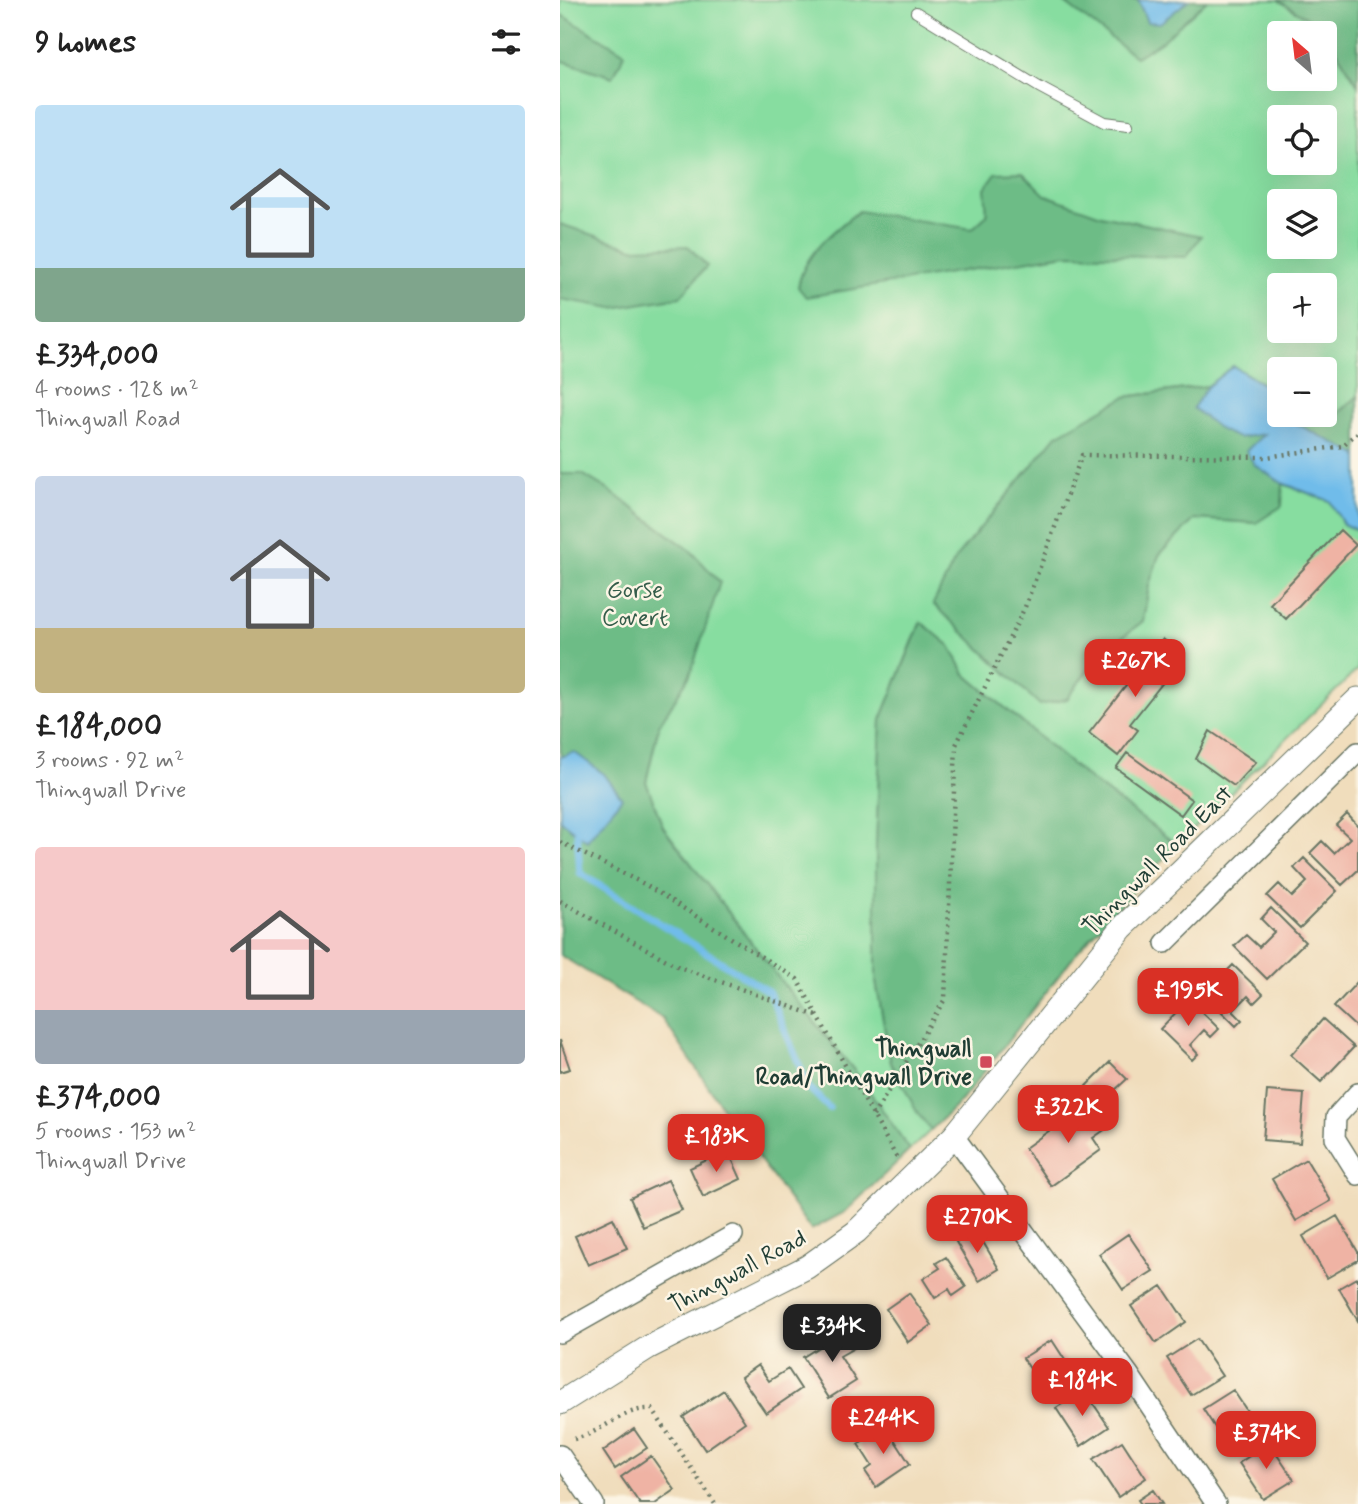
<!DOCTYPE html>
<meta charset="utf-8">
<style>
body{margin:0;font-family:Mynerve,sans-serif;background:#f2f2f2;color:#222;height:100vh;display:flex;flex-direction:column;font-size:26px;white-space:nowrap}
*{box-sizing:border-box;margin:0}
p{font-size:23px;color:#767676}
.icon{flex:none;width:38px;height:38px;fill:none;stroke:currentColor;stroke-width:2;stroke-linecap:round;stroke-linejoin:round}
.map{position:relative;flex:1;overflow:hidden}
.sheet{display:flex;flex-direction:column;background:#fff;width:560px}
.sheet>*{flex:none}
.needle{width:46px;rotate:332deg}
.fabs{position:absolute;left:707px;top:21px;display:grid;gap:14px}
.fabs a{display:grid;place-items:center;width:70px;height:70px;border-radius:7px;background:#fff;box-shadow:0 7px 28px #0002;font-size:35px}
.price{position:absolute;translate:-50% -60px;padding:0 16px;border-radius:14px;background:#d93025;color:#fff;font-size:23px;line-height:46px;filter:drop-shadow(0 2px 4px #0008)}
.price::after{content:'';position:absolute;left:50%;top:42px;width:21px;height:16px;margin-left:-10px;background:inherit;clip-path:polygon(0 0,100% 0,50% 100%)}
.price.on{background:#222;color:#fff}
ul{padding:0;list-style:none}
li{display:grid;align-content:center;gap:14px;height:371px;padding:0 35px}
li span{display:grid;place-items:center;height:217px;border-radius:7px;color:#555}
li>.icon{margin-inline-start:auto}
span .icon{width:126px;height:126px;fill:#fffc;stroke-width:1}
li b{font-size:30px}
h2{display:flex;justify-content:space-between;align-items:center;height:84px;padding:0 35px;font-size:30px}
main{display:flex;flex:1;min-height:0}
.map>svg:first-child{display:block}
.green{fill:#87dda0;stroke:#538d6a;stroke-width:2;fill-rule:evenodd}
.forest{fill:#6dbc86;stroke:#467c5d;stroke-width:2}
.water{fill:#70bcea;stroke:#487c8f;stroke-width:2}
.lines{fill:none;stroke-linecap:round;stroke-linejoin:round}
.stream{stroke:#70bcea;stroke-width:7}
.building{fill:#efb3a4}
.service-casing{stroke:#687564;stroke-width:12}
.minor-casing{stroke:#687564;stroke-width:22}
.tertiary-casing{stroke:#687564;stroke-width:25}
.path{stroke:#687564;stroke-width:4.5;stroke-dasharray:2 5;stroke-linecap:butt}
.service{stroke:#fff;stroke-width:10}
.minor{stroke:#fff;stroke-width:19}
.tertiary{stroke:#fff;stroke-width:23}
.poi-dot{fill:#d1495b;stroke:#fcf5e5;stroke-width:2.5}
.labels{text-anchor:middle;stroke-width:5;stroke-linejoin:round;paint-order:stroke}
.park-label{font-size:24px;fill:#345d4a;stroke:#fcf5e5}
.street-label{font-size:24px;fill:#1f3d34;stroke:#fcf5e5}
.poi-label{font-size:24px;font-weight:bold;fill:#1f3d34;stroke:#fcf5e5;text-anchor:end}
</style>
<main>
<section class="sheet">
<h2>9 homes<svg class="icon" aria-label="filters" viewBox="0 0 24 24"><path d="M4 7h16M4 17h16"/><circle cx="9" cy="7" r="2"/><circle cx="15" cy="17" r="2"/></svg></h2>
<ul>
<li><span style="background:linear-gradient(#bfe0f5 75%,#7fa58c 0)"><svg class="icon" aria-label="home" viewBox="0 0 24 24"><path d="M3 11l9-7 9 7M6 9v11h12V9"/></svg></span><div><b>£334,000</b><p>4 rooms · 128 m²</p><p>Thingwall Road</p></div></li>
<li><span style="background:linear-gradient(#c9d6e8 70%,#c2b280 0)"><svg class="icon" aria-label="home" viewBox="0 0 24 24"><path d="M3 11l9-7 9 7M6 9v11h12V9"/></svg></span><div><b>£184,000</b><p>3 rooms · 92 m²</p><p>Thingwall Drive</p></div></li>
<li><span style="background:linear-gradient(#f6c9c9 75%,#9aa5b1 0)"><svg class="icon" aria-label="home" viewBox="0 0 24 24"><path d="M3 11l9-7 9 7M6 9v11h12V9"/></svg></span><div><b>£374,000</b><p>5 rooms · 153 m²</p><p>Thingwall Drive</p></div></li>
</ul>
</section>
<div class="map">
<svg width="798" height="1504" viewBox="0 0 798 1504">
<rect width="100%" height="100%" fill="#fcf5e5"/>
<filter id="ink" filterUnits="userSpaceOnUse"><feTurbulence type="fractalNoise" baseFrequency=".0143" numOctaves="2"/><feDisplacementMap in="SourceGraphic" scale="14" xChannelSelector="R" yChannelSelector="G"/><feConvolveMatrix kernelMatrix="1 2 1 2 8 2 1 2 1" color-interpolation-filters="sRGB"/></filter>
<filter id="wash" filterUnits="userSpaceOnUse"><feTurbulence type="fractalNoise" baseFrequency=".00686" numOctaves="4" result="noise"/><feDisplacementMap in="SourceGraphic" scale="28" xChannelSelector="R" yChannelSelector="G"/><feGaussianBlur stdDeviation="1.57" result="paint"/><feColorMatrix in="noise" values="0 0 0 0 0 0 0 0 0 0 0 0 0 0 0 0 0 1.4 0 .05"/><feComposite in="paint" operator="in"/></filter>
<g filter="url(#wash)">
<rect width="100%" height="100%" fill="#f0ddbc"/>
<path class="green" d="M 0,0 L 718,0 L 762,27 L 798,85 L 798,396 L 768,423 L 754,415 L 765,415 L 765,369 L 719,369 L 719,394 L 673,366 L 648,386 L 565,397 L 507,699 L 536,658 L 583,621 L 589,585 L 599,555 L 635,519 L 696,523 L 722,483 L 770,501 L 783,524 L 798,531 L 798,669 L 617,845 L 524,775 L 405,674 L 390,646 L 360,623 L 321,720 L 316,847 L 316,982 L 331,1063 L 371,1130 L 350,1150 L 298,1075 L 224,985 L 103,827 L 86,782 L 99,725 L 130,675 L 131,551 L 47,489 L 22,474 L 0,475 ZM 719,33 L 765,33 L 765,79 L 719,79 ZM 719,117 L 765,117 L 765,163 L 719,163 ZM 719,201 L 765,201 L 765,247 L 719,247 ZM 719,285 L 765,285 L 765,331 L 719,331 Z"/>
<path class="forest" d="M 501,0 L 647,0 L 602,41 L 576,57 Z
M 718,0 L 798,0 L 798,85 L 762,27 Z
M 0,14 L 65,53 L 53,77 L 0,60 Z
M 462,172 L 485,195 L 541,215 L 641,236 L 626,257 L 506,254 L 246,297 L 238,287 C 244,253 273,231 299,211 L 412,229 L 427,215 L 425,188 L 436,173 Z
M 0,224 L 73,248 L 128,246 L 147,266 L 120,297 L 53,308 L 0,299 Z
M 673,366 L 719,394 L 719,415 L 754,415 L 768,423 L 798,396 L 798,531 L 783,524 L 770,501 L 723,484 L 722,506 L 696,523 L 635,519 L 599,555 L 589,585 L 583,621 L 536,658 L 507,699 L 480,705 L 373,604 L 397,556 L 497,435 L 565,397 L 648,386 Z
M 1,474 L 22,474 L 47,489 L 131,551 L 160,582 L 130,675 L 99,725 L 86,782 L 103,827 L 224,985 L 298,1075 L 350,1150 L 285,1212 L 251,1230 L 164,1110 L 103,1019 L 0,955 Z
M 361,622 L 390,646 L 405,674 L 524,775 L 617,845 L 519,950 L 402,1100 L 371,1130 L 358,1114 L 331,1063 L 316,982 L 316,847 L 321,720 Z"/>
<path class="water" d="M 578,0 L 629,0 L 600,23 L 587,22 Z
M 673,366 L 704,385 L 719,410 L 719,415 L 798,455 L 798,531 L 783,524 L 770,501 L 722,483 L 695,465 L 686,451 L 704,434 L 678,438 L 662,431 L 633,408 L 648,386 Z
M 14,752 L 44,774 L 62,798 L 27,841 L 0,820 L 0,757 Z"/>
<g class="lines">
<path class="stream" d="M 17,833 L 20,873 L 209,992 L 249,1088 L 269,1108"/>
</g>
<g id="blocks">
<path class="building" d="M 780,530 L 796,545 L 726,619 L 710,604 Z
M 603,639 L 624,656 L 570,724 L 578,730 L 558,756 L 529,733 Z
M 650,731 L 696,762 L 674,786 L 636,759 Z
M 567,753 L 632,800 L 621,815 L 556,768 Z
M 787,814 L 798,826 L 798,870 L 782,885 L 750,853 L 762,841 L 774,853 L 790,838 L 776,825 Z
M 744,858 L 777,891 L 740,928 L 707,896 L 719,884 L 732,897 L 747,882 L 734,868 Z
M 711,908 L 745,942 L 707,979 L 674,946 L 686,935 L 699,947 L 714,932 L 701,919 Z
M 673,965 L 703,994 L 694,1003 L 688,996 L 673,1011 L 682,1020 L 676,1026 L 644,994 Z
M 798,981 L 798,1029 L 774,1007 Z
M 629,999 L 659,1029 L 651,1037 L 644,1030 L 630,1045 L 638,1054 L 632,1060 L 600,1029 Z
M 763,1019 L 794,1047 L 761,1082 L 731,1055 Z
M 0,1040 L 10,1069 L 0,1072 Z
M 550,1062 L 567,1079 L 542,1102 L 526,1086 Z
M 707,1091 L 744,1094 L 740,1143 L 703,1140 Z
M 536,1107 L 550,1126 L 533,1138 L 541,1150 L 491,1186 L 465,1148 L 517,1111 L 521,1117 Z
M 168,1150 L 181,1179 L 143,1197 L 130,1168 Z
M 746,1159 L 771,1201 L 736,1221 L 712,1179 Z
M 108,1180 L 122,1210 L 83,1227 L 70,1198 Z
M 777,1216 L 798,1252 L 798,1260 L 767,1278 L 743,1236 Z
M 53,1218 L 67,1248 L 28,1265 L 15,1236 Z
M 416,1230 L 439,1269 L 419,1281 L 396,1242 Z
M 568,1234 L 593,1271 L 563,1290 L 539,1254 Z
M 386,1257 L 406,1287 L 393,1296 L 389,1289 L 375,1298 L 363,1279 L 380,1268 L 376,1263 Z
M 798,1277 L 798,1321 L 779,1288 Z
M 602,1286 L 626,1322 L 596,1343 L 571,1306 Z
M 349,1293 L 372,1325 L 348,1342 L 326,1309 Z
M 286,1330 L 296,1347 L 280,1356 L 296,1381 L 269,1398 L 243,1357 Z
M 637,1339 L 662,1376 L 631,1395 L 607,1358 Z
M 492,1340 L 516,1377 L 488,1396 L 463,1358 Z
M 198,1365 L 209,1381 L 228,1369 L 241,1389 L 206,1413 L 181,1377 Z
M 164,1390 L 185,1422 L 145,1450 L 123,1417 Z
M 524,1390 L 549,1427 L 521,1446 L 496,1408 Z
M 673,1390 L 697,1426 L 667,1446 L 643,1409 Z
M 325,1425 L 350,1464 L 316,1487 L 305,1471 L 312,1466 L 298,1444 Z
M 74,1429 L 87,1448 L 55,1469 L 43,1451 Z
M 562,1441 L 586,1478 L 558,1497 L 533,1459 Z
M 709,1443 L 734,1480 L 703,1499 L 679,1463 Z
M 91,1456 L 115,1490 L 95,1504 L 80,1504 L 61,1477 Z
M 593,1490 L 602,1504 L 581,1504 L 578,1500 Z"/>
</g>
</g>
<g filter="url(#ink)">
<use href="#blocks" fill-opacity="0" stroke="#687564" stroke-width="2"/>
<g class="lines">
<defs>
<path id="service" d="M 356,12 L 479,87 L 544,122 L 568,125"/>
<path id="minor" d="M 605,943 L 798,752
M 798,1093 L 776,1117 L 775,1138 L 798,1175
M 394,1136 L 568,1373 L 656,1504
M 0,1333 L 173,1235
M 0,1455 L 34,1504"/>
<path id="tertiary" d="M 0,1403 L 89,1347 L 247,1267 L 296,1232 L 394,1136 L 562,928 L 798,699"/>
</defs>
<use href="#service" class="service-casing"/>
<use href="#minor" class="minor-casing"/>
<use href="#tertiary" class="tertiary-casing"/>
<path class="path" d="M 0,842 L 86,885 L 237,979 L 338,1160
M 0,901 L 119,967 L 257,1016
M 313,1116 L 385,999 L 396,745 L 465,607 L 522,455 L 707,457 L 782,446 L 798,432
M 14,1439 C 42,1433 64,1407 92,1409 L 155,1504"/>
<use href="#service" class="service"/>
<use href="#minor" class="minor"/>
<use href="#tertiary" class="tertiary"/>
</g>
</g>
<rect class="poi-dot" x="419" y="1055" width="14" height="14" rx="3.5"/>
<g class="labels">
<g class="park-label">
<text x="75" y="597">Gorse<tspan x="75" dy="28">Covert</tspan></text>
</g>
<g class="street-label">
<text transform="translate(597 860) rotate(-45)" y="8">Thingwall Road East</text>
<text transform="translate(177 1271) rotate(-28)" y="8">Thingwall Road</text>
</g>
<g class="poi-label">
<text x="412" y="1056">Thingwall<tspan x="412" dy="28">Road/Thingwall Drive</tspan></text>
</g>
</g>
</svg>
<div class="fabs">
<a><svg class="needle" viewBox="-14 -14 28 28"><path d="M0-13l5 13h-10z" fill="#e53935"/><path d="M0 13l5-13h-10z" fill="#767676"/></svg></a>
<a><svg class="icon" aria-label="locate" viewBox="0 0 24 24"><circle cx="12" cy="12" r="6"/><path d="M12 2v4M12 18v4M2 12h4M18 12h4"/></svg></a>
<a><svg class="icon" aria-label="layers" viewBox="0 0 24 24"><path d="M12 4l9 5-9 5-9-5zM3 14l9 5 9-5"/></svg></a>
<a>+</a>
<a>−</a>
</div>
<b class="price" style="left:575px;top:699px">£267K</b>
<b class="price" style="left:628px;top:1028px">£195K</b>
<b class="price" style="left:508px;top:1145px">£322K</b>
<b class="price" style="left:156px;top:1174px">£183K</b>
<b class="price" style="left:417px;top:1255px">£270K</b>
<b class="price on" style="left:272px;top:1364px">£334K</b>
<b class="price" style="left:522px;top:1418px">£184K</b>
<b class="price" style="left:323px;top:1456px">£244K</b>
<b class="price" style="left:706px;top:1471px">£374K</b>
</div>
</main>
